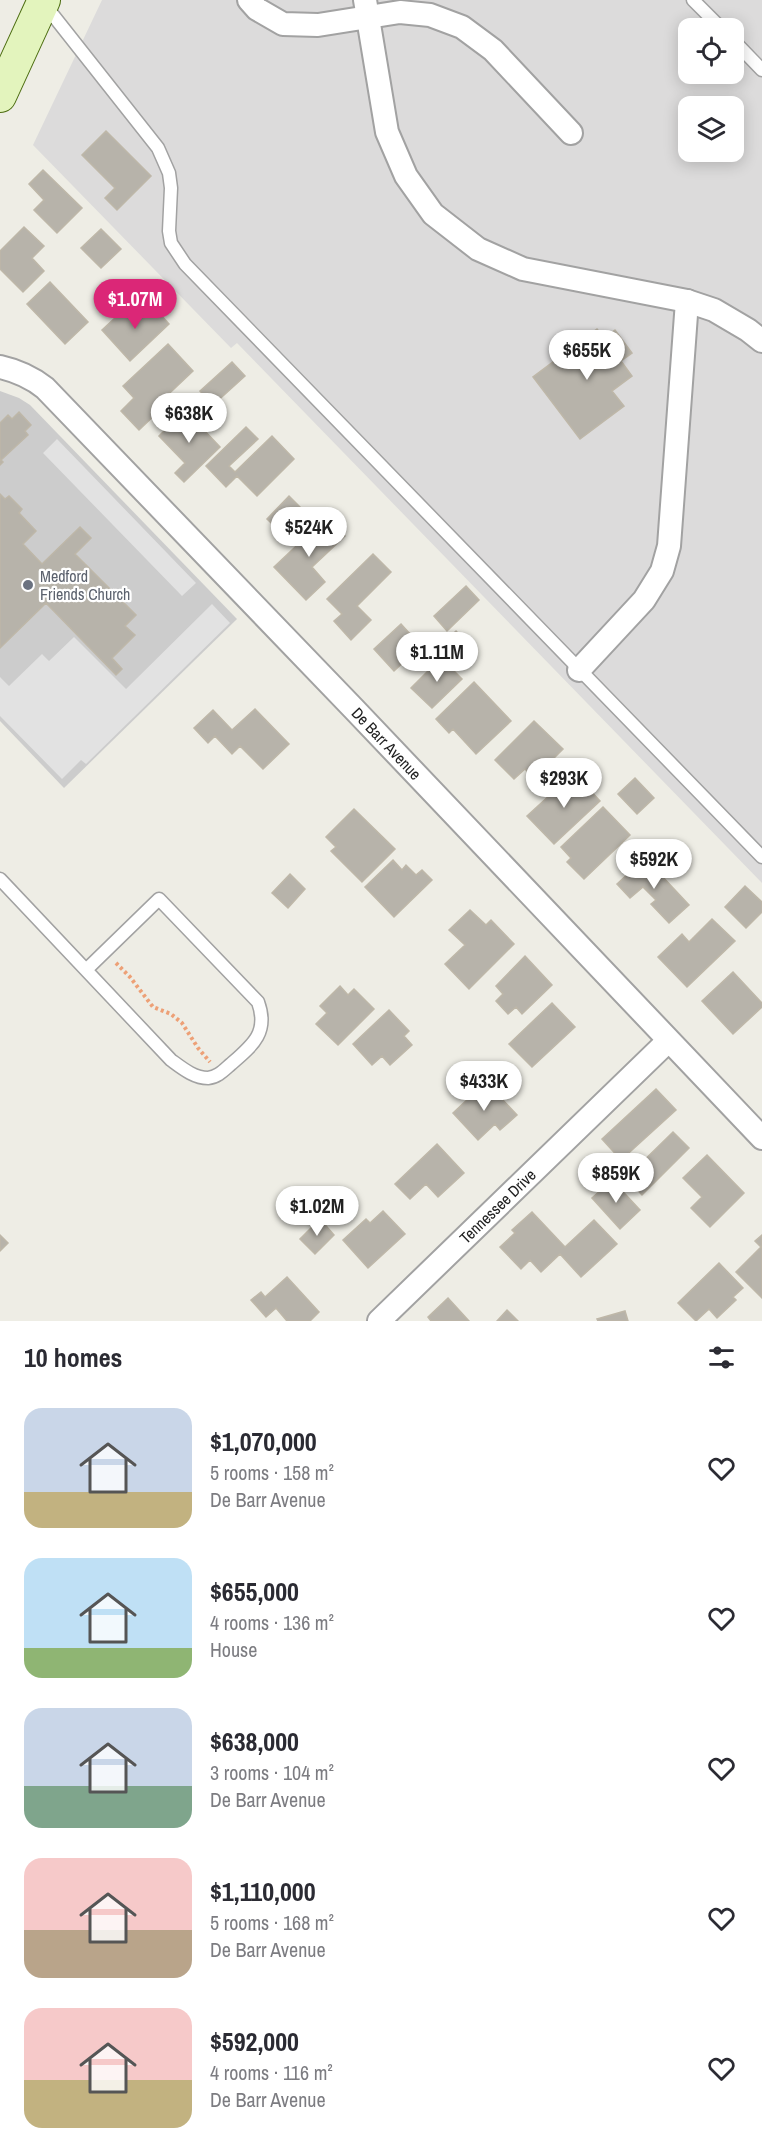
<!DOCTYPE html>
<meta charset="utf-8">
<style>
body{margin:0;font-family:"Archivo Narrow",sans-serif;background:#f7f7f7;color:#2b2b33;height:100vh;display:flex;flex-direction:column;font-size:22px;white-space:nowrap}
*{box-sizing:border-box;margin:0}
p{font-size:20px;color:#7c7c81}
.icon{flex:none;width:33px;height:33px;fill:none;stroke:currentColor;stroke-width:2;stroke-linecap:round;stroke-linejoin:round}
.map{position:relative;height:1321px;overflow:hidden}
.sheet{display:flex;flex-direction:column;background:#fff;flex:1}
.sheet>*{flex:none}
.fabs{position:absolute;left:678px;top:18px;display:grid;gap:12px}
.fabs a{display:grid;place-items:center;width:66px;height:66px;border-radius:12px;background:#fff;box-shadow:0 3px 15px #0003;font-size:30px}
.price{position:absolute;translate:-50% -51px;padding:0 14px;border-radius:21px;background:#fff;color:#222;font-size:20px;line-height:39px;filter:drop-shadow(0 2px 3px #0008)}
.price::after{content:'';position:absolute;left:50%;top:36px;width:18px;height:14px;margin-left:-9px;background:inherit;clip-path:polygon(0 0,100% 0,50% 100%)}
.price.selected{background:#db2777;color:#fff}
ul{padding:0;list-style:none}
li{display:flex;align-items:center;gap:18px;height:150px;padding:0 24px}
li span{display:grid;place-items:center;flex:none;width:168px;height:120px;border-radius:18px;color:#555}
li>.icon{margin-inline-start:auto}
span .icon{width:72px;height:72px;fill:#fffc;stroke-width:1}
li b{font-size:26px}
h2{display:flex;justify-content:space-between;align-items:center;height:72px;padding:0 24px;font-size:26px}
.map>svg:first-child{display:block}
.residential{fill:#dcdbdb;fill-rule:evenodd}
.religious{fill:#ccc}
.parking{fill:#e2e2e2}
.building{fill:#b7b3aa;stroke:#beb7a8;stroke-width:1.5}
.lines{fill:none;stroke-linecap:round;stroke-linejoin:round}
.lane-casing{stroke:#a2a2a2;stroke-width:15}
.street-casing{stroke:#a2a2a2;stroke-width:26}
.secondary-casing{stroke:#4a6b0e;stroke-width:34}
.path{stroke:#eda076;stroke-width:4;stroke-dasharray:3 3;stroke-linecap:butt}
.lane{stroke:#fff;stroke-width:12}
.street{stroke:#fff;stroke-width:22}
.secondary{stroke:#e3f4bd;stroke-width:32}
.worship-dot{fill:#6b7280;stroke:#fff;stroke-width:2}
.labels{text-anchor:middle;stroke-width:4.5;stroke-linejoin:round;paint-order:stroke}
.worship-label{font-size:16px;fill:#5b616d;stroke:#fff;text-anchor:start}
.street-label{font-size:16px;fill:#1e1e1e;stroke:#fff}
</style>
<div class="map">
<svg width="762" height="1321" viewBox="0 0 762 1321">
<rect width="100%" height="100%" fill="#eeede5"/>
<path class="residential" d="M 102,0 L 762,0 L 762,883 L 237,343 L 231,348 L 33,145 ZM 688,28 L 734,28 L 734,74 L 688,74 ZM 688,106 L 734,106 L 734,152 L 688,152 Z"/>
<path class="religious" d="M 0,391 L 19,398 L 30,405 L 237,619 L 64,788 L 0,721 Z"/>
<path class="parking" d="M 57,439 L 196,583 L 182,596 L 43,453 Z
M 212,604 L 230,623 L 86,764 L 81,760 L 62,779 L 0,716 L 0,677 L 9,686 L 42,654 L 49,661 L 74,637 L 126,689 Z"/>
<path class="building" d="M 106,131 L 151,176 L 117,210 L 105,198 L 115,188 L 82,155 Z
M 43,170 L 82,208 L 57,233 L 34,210 L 44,200 L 29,184 Z
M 24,227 L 44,246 L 32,258 L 44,271 L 23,292 L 0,269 L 0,251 Z
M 101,229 L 121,249 L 101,268 L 81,248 Z
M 50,282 L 88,322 L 65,344 L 27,304 Z
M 130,304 L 140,314 L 151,304 L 169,324 L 130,361 L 102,330 Z
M 597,329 L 604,338 L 615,330 L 632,353 L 621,361 L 632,376 L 612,391 L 624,406 L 580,439 L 533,377 Z
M 168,344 L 193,371 L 156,406 L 160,410 L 139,430 L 121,411 L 134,398 L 123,386 Z
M 232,362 L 245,376 L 213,405 L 200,391 Z
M 185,410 L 220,447 L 184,482 L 175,473 L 185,463 L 159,436 Z
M 19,412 L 31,425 L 25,431 L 28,435 L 1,460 L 3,462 L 0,465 L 0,423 L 8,415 L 12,419 Z
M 246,427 L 258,439 L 229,466 L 235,472 L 272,436 L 294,459 L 257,496 L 237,476 L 226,487 L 206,466 Z
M 0,494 L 5,499 L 9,496 L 22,509 L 19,513 L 36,531 L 23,544 L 42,564 L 80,527 L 91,538 L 75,554 L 136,615 L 125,626 L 135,635 L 112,658 L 122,669 L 116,675 L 46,603 L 0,648 Z
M 289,496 L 301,508 L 294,516 L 307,530 L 293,544 L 267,519 Z
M 327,517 L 345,536 L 312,567 L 325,582 L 306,600 L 274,567 Z
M 373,554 L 391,572 L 357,606 L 371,620 L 351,640 L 334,621 L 342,614 L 327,599 Z
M 466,586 L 479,600 L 447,631 L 434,616 Z
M 401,624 L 421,646 L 394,671 L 374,649 Z
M 456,631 L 469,645 L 452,659 L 440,646 Z
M 441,658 L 462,679 L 432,708 L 411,688 Z
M 474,682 L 511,721 L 476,754 L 453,729 L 449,733 L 436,719 Z
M 255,709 L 289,744 L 263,769 L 240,746 L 232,754 L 215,736 L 208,743 L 194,728 L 213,710 L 232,730 Z
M 534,721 L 563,749 L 534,778 L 525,769 L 514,779 L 495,760 Z
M 574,773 L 600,801 L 554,844 L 527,816 Z
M 635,778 L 654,798 L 637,814 L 618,794 Z
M 603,807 L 630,835 L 584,879 L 567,862 L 571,858 L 561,847 Z
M 354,809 L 395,849 L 362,882 L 331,851 L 336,847 L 326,837 Z
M 645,858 L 689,905 L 669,923 L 651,904 L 656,900 L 643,887 L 630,898 L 617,884 Z
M 393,860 L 402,870 L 406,865 L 416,875 L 422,870 L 432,880 L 394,917 L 365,887 Z
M 290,874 L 305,889 L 288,908 L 272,893 Z
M 745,886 L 762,902 L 762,912 L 746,928 L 725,907 Z
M 470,910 L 486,925 L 491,920 L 514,944 L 469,989 L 445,964 L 465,945 L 449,930 Z
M 712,919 L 735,941 L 687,987 L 658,957 L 682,934 L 689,942 Z
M 525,956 L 552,985 L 522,1014 L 516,1007 L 508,1014 L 496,1001 L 503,994 L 496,986 Z
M 733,972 L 762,1003 L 762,1007 L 733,1034 L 702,1001 Z
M 340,986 L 348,995 L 354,989 L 374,1009 L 338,1045 L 316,1024 L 327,1013 L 320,1006 Z
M 552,1003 L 575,1027 L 532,1067 L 509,1044 Z
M 389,1010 L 409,1031 L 404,1036 L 412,1045 L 390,1065 L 382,1056 L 372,1065 L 353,1044 Z
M 486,1082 L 517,1115 L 500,1130 L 495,1124 L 478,1140 L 453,1113 Z
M 656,1089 L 676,1110 L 621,1160 L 602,1139 Z
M 673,1132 L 689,1148 L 642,1195 L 626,1178 Z
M 437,1144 L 464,1173 L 438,1197 L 426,1184 L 410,1199 L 395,1184 Z
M 707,1155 L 744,1193 L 710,1227 L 691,1208 L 702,1197 L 683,1178 Z
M 612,1180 L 640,1210 L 620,1229 L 592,1198 Z
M 383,1211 L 405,1234 L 368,1268 L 343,1240 L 366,1219 L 370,1223 Z
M 532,1212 L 565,1247 L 594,1220 L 617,1244 L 581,1277 L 560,1254 L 541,1272 L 530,1260 L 521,1269 L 500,1247 L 515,1233 L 512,1230 Z
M 320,1219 L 334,1235 L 315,1254 L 300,1239 Z
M 0,1235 L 8,1243 L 0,1251 Z
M 762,1235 L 762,1298 L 736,1272 L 761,1247 L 755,1241 Z
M 719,1263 L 743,1288 L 733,1297 L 736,1300 L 717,1318 L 709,1309 L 696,1321 L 678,1303 Z
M 287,1277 L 319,1312 L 310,1321 L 287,1321 L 276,1308 L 266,1317 L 251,1300 L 261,1292 L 265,1297 Z
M 448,1298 L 469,1321 L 431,1321 L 428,1317 Z
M 507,1310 L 518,1321 L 497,1321 Z
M 625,1311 L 628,1321 L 598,1321 L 597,1319 Z"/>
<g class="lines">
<defs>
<path id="lane" d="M 693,0 L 721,28
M 45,5 L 158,148 L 169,173 L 171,188 L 169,231 L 171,243 L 185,264 L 762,857
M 734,41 L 762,70
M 0,879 L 171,1060 C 182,1068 194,1078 208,1078 C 218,1077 224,1070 231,1064 C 253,1045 269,1032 258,1002 L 159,899 L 87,969"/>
<g id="street">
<path d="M 249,0 L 257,9 L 283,24 L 318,25 L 400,12 L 430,15 L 462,27 L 493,50 L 571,133"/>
<path d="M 365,0 L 387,132 L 406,176 L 433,214 L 478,249 L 523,269 L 687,301 L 714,310 L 748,330 L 762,341"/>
<path id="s1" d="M 0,367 C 18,371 31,377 45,388 L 353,708 L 762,1138"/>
<path d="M 579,670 L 644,600 L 662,571 L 669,546 L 687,301"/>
<path id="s2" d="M 379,1321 L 668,1041"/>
</g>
<path id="secondary" d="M 0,96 L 44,0"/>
</defs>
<use href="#lane" class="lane-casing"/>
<use href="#street" class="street-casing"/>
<use href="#secondary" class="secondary-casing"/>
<path class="path" d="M 116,963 L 130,977 L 153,1007 L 171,1014 L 182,1023 L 198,1048 L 210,1062"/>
<use href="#lane" class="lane"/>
<use href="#street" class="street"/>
<use href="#secondary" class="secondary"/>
</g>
<circle class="worship-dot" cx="28" cy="585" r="6"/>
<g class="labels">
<g class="worship-label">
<text x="40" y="582">Medford<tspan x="40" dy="18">Friends Church</tspan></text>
</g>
<g class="street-label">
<text dy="6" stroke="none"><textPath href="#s1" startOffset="543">De Barr Avenue</textPath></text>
<text dy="6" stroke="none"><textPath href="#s2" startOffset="165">Tennessee Drive</textPath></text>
</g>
</g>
</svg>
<div class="fabs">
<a><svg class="icon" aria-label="locate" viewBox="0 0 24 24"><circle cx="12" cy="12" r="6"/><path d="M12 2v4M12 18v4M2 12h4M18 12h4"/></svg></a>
<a><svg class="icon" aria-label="layers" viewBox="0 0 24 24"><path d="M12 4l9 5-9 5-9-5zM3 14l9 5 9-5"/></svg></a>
</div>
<b class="price selected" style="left:135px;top:330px">$1.07M</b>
<b class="price" style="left:587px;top:381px">$655K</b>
<b class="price" style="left:189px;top:444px">$638K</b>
<b class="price" style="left:309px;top:558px">$524K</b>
<b class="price" style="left:437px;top:683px">$1.11M</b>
<b class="price" style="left:564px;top:809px">$293K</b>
<b class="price" style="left:654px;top:890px">$592K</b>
<b class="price" style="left:484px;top:1112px">$433K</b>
<b class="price" style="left:616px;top:1204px">$859K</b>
<b class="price" style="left:317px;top:1237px">$1.02M</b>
</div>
<section class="sheet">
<h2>10 homes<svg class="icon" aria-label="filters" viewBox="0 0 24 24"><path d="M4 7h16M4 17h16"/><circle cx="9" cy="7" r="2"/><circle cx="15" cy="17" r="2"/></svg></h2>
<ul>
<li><span style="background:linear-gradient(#c9d6e8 70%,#c2b280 0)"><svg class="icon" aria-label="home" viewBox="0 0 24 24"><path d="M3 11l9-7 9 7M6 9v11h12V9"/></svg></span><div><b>$1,070,000</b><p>5 rooms · 158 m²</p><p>De Barr Avenue</p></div><svg class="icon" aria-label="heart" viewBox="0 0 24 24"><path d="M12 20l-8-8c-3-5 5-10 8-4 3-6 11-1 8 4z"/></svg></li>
<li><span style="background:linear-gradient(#bfe0f5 75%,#8fb573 0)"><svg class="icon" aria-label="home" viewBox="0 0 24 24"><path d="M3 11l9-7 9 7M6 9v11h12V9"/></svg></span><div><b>$655,000</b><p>4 rooms · 136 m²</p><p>House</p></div><svg class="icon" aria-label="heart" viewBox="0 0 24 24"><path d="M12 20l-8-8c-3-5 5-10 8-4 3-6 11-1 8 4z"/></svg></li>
<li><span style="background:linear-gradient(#c9d6e8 65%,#7fa58c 0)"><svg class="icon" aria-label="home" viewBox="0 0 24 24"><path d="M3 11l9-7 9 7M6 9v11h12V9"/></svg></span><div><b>$638,000</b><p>3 rooms · 104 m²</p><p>De Barr Avenue</p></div><svg class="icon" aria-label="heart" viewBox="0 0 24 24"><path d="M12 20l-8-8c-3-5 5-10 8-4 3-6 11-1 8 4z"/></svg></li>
<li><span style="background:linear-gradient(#f6c9c9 60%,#b9a48a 0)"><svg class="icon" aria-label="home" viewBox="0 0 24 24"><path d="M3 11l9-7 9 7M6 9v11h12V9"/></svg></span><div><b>$1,110,000</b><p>5 rooms · 168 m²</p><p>De Barr Avenue</p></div><svg class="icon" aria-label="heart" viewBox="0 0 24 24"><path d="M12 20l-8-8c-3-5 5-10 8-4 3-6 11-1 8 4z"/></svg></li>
<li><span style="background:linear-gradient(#f6c9c9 60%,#c2b280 0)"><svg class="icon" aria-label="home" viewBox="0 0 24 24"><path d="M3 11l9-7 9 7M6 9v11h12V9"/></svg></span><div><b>$592,000</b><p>4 rooms · 116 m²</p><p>De Barr Avenue</p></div><svg class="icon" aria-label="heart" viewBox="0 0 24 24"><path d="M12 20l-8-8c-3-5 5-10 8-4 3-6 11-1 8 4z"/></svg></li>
</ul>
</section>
